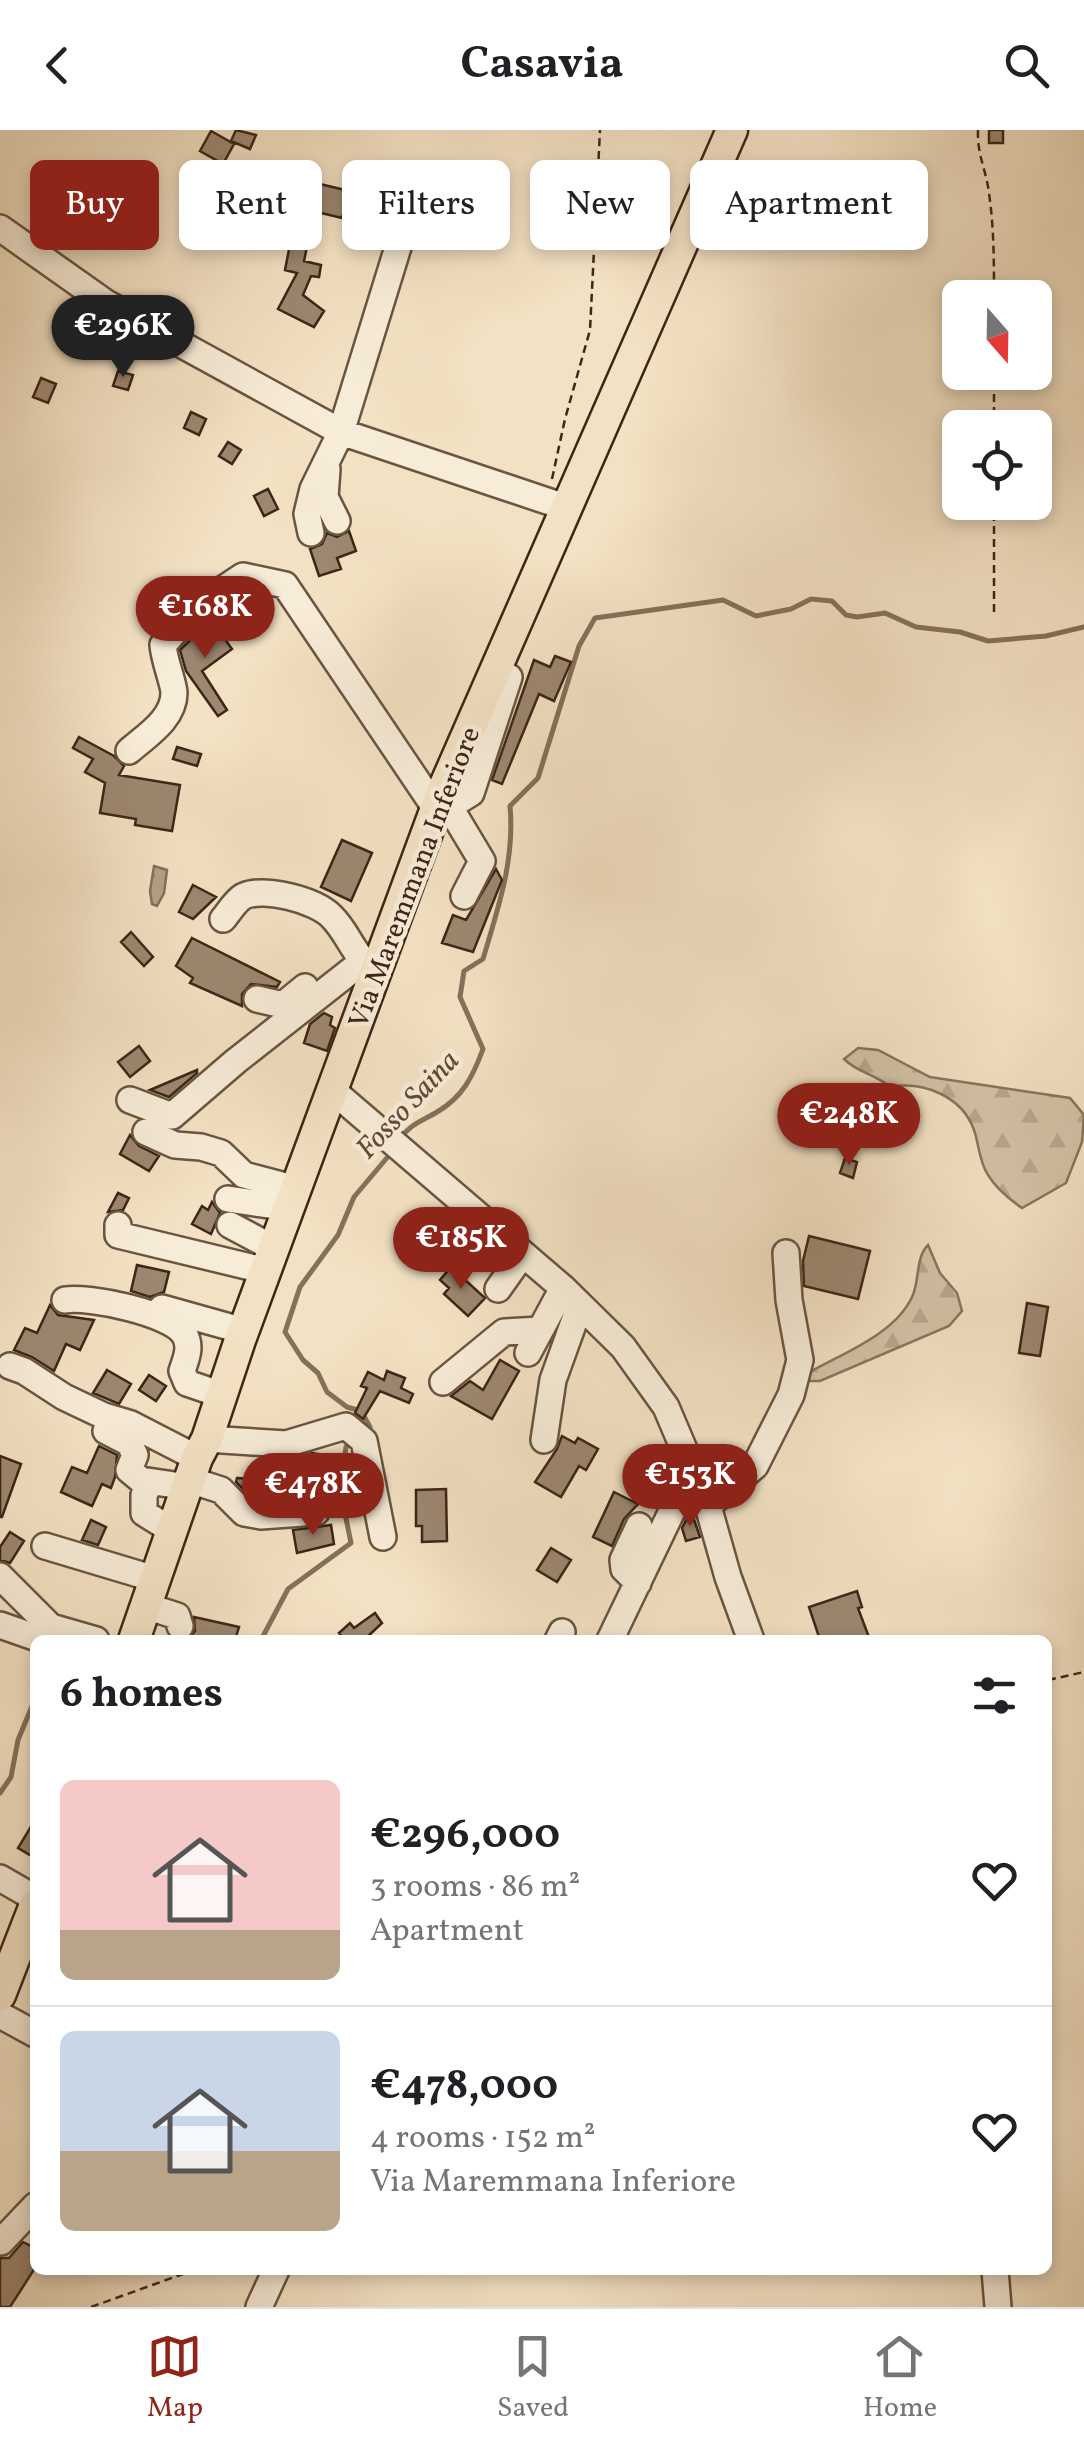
<!DOCTYPE html>
<meta charset="utf-8">
<style>
body{margin:0;font-family:Vollkorn,serif;background:#f2f2f2;color:#202124;height:100vh;display:flex;flex-direction:column;font-size:38px;white-space:nowrap}
*{box-sizing:border-box;margin:0}
p{font-size:32px;color:#757577}
.icon{flex:none;width:55px;height:55px;fill:none;stroke:currentColor;stroke-width:2;stroke-linecap:round;stroke-linejoin:round}
.map{position:relative;flex:1;overflow:hidden}
.sheet{position:absolute;left:30px;top:1505px;width:1022px;height:640px;display:flex;flex-direction:column;background:#fff;border-radius:15px;box-shadow:0 5px 15px #0003}
.sheet>*{flex:none}
.banner{position:absolute;left:30px;top:30px;width:1025px;height:90px;display:flex;gap:20px}
.needle{width:65px;rotate:160deg}
.buttons{position:absolute;left:942px;top:150px;display:grid;gap:20px}
.buttons a{display:grid;place-items:center;width:110px;height:110px;border-radius:15px;background:#fff;box-shadow:0 5px 15px #0003;font-size:50px}
.price{position:absolute;translate:-50% -85px;padding:0 22px;border-radius:35px;background:#8f2418;color:#fff;font-size:32px;line-height:65px;filter:drop-shadow(0 2px 5px #0008)}
.price::after{content:'';position:absolute;left:50%;top:60px;width:30px;height:22px;margin-left:-15px;background:inherit;clip-path:polygon(0 0,100% 0,50% 100%)}
.price.current{background:#222;color:#fff}
ul{padding:0;list-style:none}
li{display:flex;align-items:center;gap:30px;height:250px;padding:0 30px}
li+li{border-top:2px solid #e0e0e0}
li span{display:grid;place-items:center;flex:none;width:280px;height:200px;border-radius:15px;color:#555}
li>.icon{margin-inline-start:auto}
span .icon{width:120px;height:120px;fill:#fffc;stroke-width:1}
li b{font-size:42px}
h2{display:flex;justify-content:space-between;align-items:center;height:120px;padding:0 30px;font-size:42px}
.tag{padding:0 35px;border-radius:15px;background:#fff;box-shadow:0 5px 15px #0003;font-size:35px;line-height:90px}
.tag.current{background:#8f2418;color:#fff}
header{display:flex;justify-content:space-between;align-items:center;height:130px;padding:0 30px;background:#fff;font-size:45px;font-weight:700}
.tab-bar{display:flex;justify-content:space-around;align-items:center;height:140px;border-top:2px solid #e0e0e0;background:#fff;font-size:28px;color:#757577}
.tab-bar a{display:grid;justify-items:center;gap:5px}
.tab-bar .current{color:#8f2418}
.map>svg:first-child{display:block}
.forest{fill:url(#forest-firs);stroke:#88745e;stroke-width:2.5}
.water{fill:url(#water-ripples);stroke:#85705a;stroke-width:2.5}
.lines{fill:none;stroke-linecap:round;stroke-linejoin:round}
.stream{stroke:#85705a;stroke-width:5}
.building{fill:#9c8770;stroke:#3d2616;stroke-width:2.5}
.minor-casing{stroke:#6a5541;stroke-width:30}
.major-casing{stroke:#3d2616;stroke-width:35}
.path{stroke:#3d2616;stroke-width:2.5;stroke-dasharray:8 5;stroke-linecap:butt}
.minor{stroke:#f7ecd8;stroke-width:25}
.major{stroke:#f3e1c3;stroke-width:30}
.labels{text-anchor:middle;stroke-width:9;stroke-linejoin:round;paint-order:stroke}
.street-label{font-size:28px;fill:#3d2616;stroke:#f7ecd8}
.water-label{font-size:30px;font-style:italic;fill:#614b38;stroke:#f7ecd8}
</style>
<header><svg class="icon" aria-label="back" viewBox="0 0 24 24"><path d="M15 5l-7 7 7 7"/></svg>Casavia<svg class="icon" aria-label="search" viewBox="0 0 24 24"><circle cx="10" cy="10" r="6"/><path d="M15 15l6 6"/></svg></header>
<div class="map">
<svg width="1084" height="2177" viewBox="0 0 1084 2177">
<defs>
<pattern id="forest-firs" width="22" height="20" patternUnits="userSpaceOnUse" patternTransform="scale(2.5)"><rect width="22" height="20" fill="#d4c1a6"/><path d="M5 1l3.5 6h-7zM16 11l3.5 6h-7z" fill="#b7a68e"/></pattern>
<pattern id="water-ripples" width="26" height="14" patternUnits="userSpaceOnUse" patternTransform="scale(2.5)"><rect width="26" height="14" fill="#b5a188"/><path d="M2 4q2-2 4 0t4 0M15 11q2-2 4 0t4 0" fill="none" stroke="#94836e"/></pattern>
</defs>
<rect width="100%" height="100%" fill="#f3e1c3"/>
<filter id="stains"><feTurbulence type="fractalNoise" baseFrequency=".002" numOctaves="4"/><feColorMatrix values="0 0 0 0 .2 0 0 0 0 .09 0 0 0 0 .02 0 0 0 .5 -.17"/></filter>
<radialGradient id="worn" r=".72"><stop offset=".6" stop-color="#630" stop-opacity="0"/><stop offset="1" stop-color="#630" stop-opacity=".3"/></radialGradient>
<path class="forest" d="M 858,918 L 878,920 L 930,947 L 1070,968 L 1084,985 L 1082,1012 L 1066,1053 L 1022,1078 C 1009,1069 996,1058 988,1045 C 979,1032 979,1014 974,1000 C 962,966 923,951 890,957 C 875,944 858,943 844,929 Z
M 928,1115 L 940,1143 L 957,1163 L 962,1181 L 949,1196 L 820,1251 L 807,1251 L 810,1242 C 843,1223 895,1204 912,1167 C 920,1151 915,1128 928,1115 Z"/>
<path class="water" d="M 154,736 L 167,740 L 164,763 L 157,776 L 152,774 L 150,761 Z"/>
<g class="lines">
<path class="stream" d="M 400,1009 C 410,994 422,991 437,982 C 463,967 473,946 483,919 L 460,867 L 464,841 L 483,829 C 498,778 515,730 510,676 L 538,648 L 579,516 L 595,488 L 723,470 L 756,486 L 791,479 L 811,469 L 832,471 L 846,485 L 857,487 L 885,483 L 916,497 L 960,502 L 988,511 L 1046,506 L 1084,497
M 365,1301 L 370,1297 L 361,1281 L 347,1277 L 327,1262 L 318,1243 L 303,1230 L 285,1202 L 300,1157 L 338,1105 L 354,1067 L 391,1023
M 261,1510 L 288,1459 L 351,1413 L 340,1359 L 346,1317 L 353,1311
M 0,1663 L 11,1647 L 18,1610 L 35,1569"/>
</g>
<path class="building" d="M 236,0 L 256,5 L 250,19 L 231,11 Z
M 989,0 L 1003,0 L 1003,13 L 989,13 Z
M 211,1 L 234,14 L 223,34 L 200,21 Z
M 320,54 L 349,61 L 342,88 L 313,81 Z
M 279,60 L 310,70 L 306,82 L 275,73 Z
M 292,104 L 309,107 L 304,131 L 321,135 L 319,147 L 311,146 L 303,165 L 324,181 L 314,197 L 278,179 L 297,143 L 285,140 Z
M 118,241 L 133,245 L 128,260 L 113,256 Z
M 41,248 L 56,254 L 48,273 L 33,267 Z
M 191,282 L 206,289 L 199,305 L 184,298 Z
M 228,312 L 241,320 L 232,334 L 219,326 Z
M 268,359 L 278,379 L 264,386 L 254,366 Z
M 349,401 L 356,421 L 337,428 L 341,439 L 319,446 L 310,419 L 322,414 L 327,403 L 337,407 Z
M 211,490 L 232,519 L 202,541 L 227,580 L 218,586 L 186,541 L 180,520 Z
M 555,526 L 571,532 L 554,571 L 539,564 L 502,654 L 492,650 L 534,530 L 550,537 Z
M 79,607 L 114,626 L 124,636 L 119,645 L 180,655 L 172,701 L 135,695 L 136,689 L 100,683 L 105,653 L 85,642 L 93,629 L 73,618 Z
M 177,617 L 201,624 L 197,636 L 173,629 Z
M 342,710 L 372,723 L 351,771 L 321,757 Z
M 496,739 L 502,750 L 473,822 L 442,813 L 453,785 L 466,790 Z
M 193,755 L 216,767 L 193,789 L 179,782 Z
M 131,802 L 153,827 L 144,836 L 121,812 Z
M 192,808 L 280,852 L 277,857 L 251,854 L 242,864 L 242,876 L 190,853 L 193,848 L 176,836 Z
M 324,883 L 332,887 L 330,895 L 335,898 L 327,921 L 304,913 L 310,894 Z
M 139,916 L 150,931 L 130,947 L 118,932 Z
M 197,940 L 197,943 L 169,967 L 150,960 Z
M 130,1005 L 139,1016 L 159,1026 L 149,1041 L 120,1024 Z
M 845,1028 L 857,1032 L 853,1048 L 840,1043 Z
M 118,1063 L 129,1068 L 123,1080 L 108,1082 Z
M 212,1072 L 220,1083 L 211,1104 L 192,1094 L 202,1076 L 208,1080 Z
M 809,1106 L 870,1121 L 858,1169 L 804,1156 L 803,1131 Z
M 137,1135 L 169,1142 L 164,1162 L 150,1167 L 131,1161 Z
M 451,1137 L 485,1168 L 468,1186 L 444,1164 L 449,1158 L 440,1150 Z
M 1027,1173 L 1048,1177 L 1040,1226 L 1019,1223 Z
M 50,1175 L 58,1185 L 94,1190 L 80,1220 L 66,1214 L 54,1241 L 32,1227 L 14,1220 L 25,1198 L 37,1203 Z
M 500,1230 L 519,1241 L 492,1289 L 451,1266 L 470,1251 L 483,1260 Z
M 107,1240 L 131,1254 L 119,1274 L 93,1263 Z
M 387,1241 L 405,1248 L 401,1258 L 413,1264 L 409,1273 L 380,1261 L 363,1289 L 355,1283 L 367,1258 L 361,1256 L 368,1242 L 384,1250 Z
M 149,1245 L 166,1256 L 156,1271 L 139,1260 Z
M 562,1306 L 575,1313 L 578,1308 L 598,1319 L 586,1340 L 579,1336 L 561,1367 L 535,1352 L 557,1319 Z
M 99,1316 L 117,1325 L 115,1347 L 111,1358 L 102,1354 L 92,1376 L 61,1362 L 72,1337 L 87,1343 Z
M 312,1323 L 331,1326 L 327,1352 L 282,1346 L 280,1351 L 258,1346 L 262,1329 L 290,1330 Z
M 0,1326 L 21,1334 L 2,1387 L 0,1387 Z
M 237,1348 L 265,1350 L 263,1365 L 247,1363 L 236,1352 Z
M 446,1359 L 447,1411 L 422,1412 L 422,1396 L 416,1396 L 416,1360 Z
M 614,1362 L 638,1374 L 624,1389 L 612,1416 L 593,1407 Z
M 691,1381 L 700,1407 L 686,1411 L 682,1398 Z
M 91,1390 L 106,1397 L 98,1415 L 82,1410 Z
M 331,1395 L 334,1414 L 297,1423 L 293,1400 Z
M 10,1402 L 24,1411 L 10,1433 L 0,1430 L 0,1417 Z
M 551,1418 L 571,1430 L 557,1452 L 537,1440 Z
M 857,1461 L 862,1477 L 858,1478 L 870,1510 L 820,1510 L 809,1477 Z
M 375,1483 L 382,1493 L 364,1510 L 339,1510 L 342,1507 L 339,1503 L 350,1493 L 354,1498 Z
M 194,1487 L 239,1497 L 235,1510 L 187,1510 L 195,1501 Z
M 35,1690 L 35,1728 L 18,1718 Z
M 23,2112 L 35,2118 L 35,2138 L 10,2177 L 0,2177 L 0,2128 L 9,2128 Z"/>
<g class="lines">
<defs>
<path id="minor" d="M 0,98 L 106,173 L 341,302 L 565,377
M 327,339 L 325,367 L 337,391
M 311,403 L 307,384 L 313,359 L 341,302 L 415,62
M 129,621 C 146,606 174,589 174,563 C 174,554 164,530 163,515 L 198,476 L 243,446 L 285,455 L 436,679
M 441,667 L 458,671 L 471,663 L 509,547 L 494,540
M 438,674 L 452,681 L 482,731 L 464,766
M 223,789 C 229,782 236,770 244,766 C 265,757 315,770 331,786 C 349,803 353,827 375,840
M 257,869 L 283,875 L 305,857
M 332,960 L 563,1158 L 623,1217 L 666,1277 L 708,1376 L 728,1447 L 751,1510
M 130,970 L 172,986 L 236,931 L 362,832
M 146,1002 L 175,1015 L 201,1017 L 221,1023 L 244,1045 L 297,1059
M 228,1069 L 290,1078
M 118,1095 L 118,1105 L 267,1141
M 230,1095 L 275,1119
M 473,1113 L 515,1135 L 498,1159
M 65,1170 C 89,1166 171,1183 184,1204 C 192,1216 186,1229 182,1241 L 187,1253 L 222,1265
M 162,1178 L 244,1201
M 528,1223 L 563,1158
M 10,1236 L 24,1241 L 64,1267 L 104,1286 L 131,1294 L 197,1328
M 443,1252 L 504,1202 L 540,1200
M 106,1301 L 129,1313 L 135,1325 L 129,1340 L 141,1350 L 188,1357
M 207,1309 L 286,1314 L 346,1296 L 364,1311 L 383,1407
M 544,1310 L 553,1250 L 580,1175
M 190,1350 L 221,1360 L 244,1383 L 261,1386 L 316,1382
M 150,1352 L 144,1365 L 144,1383 L 173,1401
M 708,1376 L 755,1336 L 791,1265 L 800,1230 L 789,1170 L 786,1123
M 45,1416 L 155,1449
M 0,1446 L 51,1497 L 96,1510
M 638,1453 L 624,1439 L 623,1430 L 639,1396
M 146,1476 L 177,1486 L 180,1496
M 0,1495 L 43,1510
M 558,1510 L 562,1502
M 610,1510 L 671,1383 L 695,1345
M 0,1748 L 26,1763 L 35,1772
M 0,1885 L 35,1904
M 1,2112 L 35,2076
M 995,2140 L 998,2177
M 259,2177 L 276,2140"/>
<path id="major" d="M 134,1510 L 197,1328 L 207,1309 L 240,1210 L 442,662 L 732,0
M 0,1865 L 35,1775"/>
</defs>
<use href="#minor" class="minor-casing"/>
<use href="#major" class="major-casing"/>
<path class="path" d="M 978,0 C 977,25 986,39 989,63 C 994,98 994,132 994,168
M 994,298 L 994,242
M 552,349 L 565,289 L 590,200 L 600,0
M 994,482 L 994,372
M 1048,1550 L 1084,1542
M 91,2177 L 194,2140"/>
<use href="#minor" class="minor"/>
<use href="#major" class="major"/>
</g>
<g class="labels">
<g class="street-label">
<text transform="translate(413 747) rotate(-69)" y="10">Via Maremmana Inferiore</text>
</g>
<g class="water-label">
<text transform="translate(407 974) rotate(-47)" y="10">Fosso Saina</text>
</g>
</g>
<rect width="100%" height="100%" filter="url(#stains)"/>
<rect width="100%" height="100%" fill="url(#worn)"/>
</svg>
<div class="buttons">
<a><svg class="needle" viewBox="-14 -14 28 28"><path d="M0-13l5 13h-10z" fill="#e53935"/><path d="M0 13l5-13h-10z" fill="#757577"/></svg></a>
<a><svg class="icon" aria-label="locate" viewBox="0 0 24 24"><circle cx="12" cy="12" r="6"/><path d="M12 2v4M12 18v4M2 12h4M18 12h4"/></svg></a>
</div>
<b class="price current" style="left:123px;top:250px">€296K</b>
<b class="price" style="left:205px;top:531px">€168K</b>
<b class="price" style="left:849px;top:1038px">€248K</b>
<b class="price" style="left:461px;top:1162px">€185K</b>
<b class="price" style="left:690px;top:1399px">€153K</b>
<b class="price" style="left:313px;top:1408px">€478K</b>
<div class="banner">
<a class="tag current">Buy</a>
<a class="tag">Rent</a>
<a class="tag">Filters</a>
<a class="tag">New</a>
<a class="tag">Apartment</a>
</div>
<section class="sheet">
<h2>6 homes<svg class="icon" aria-label="filters" viewBox="0 0 24 24"><path d="M4 7h16M4 17h16"/><circle cx="9" cy="7" r="2"/><circle cx="15" cy="17" r="2"/></svg></h2>
<ul>
<li><span style="background:linear-gradient(#f6c9c9 75%,#b9a48a 0)"><svg class="icon" aria-label="home" viewBox="0 0 24 24"><path d="M3 11l9-7 9 7M6 9v11h12V9"/></svg></span><div><b>€296,000</b><p>3 rooms · 86 m²</p><p>Apartment</p></div><svg class="icon" aria-label="heart" viewBox="0 0 24 24"><path d="M12 20l-8-8c-3-5 5-10 8-4 3-6 11-1 8 4z"/></svg></li>
<li><span style="background:linear-gradient(#c9d6e8 60%,#b9a48a 0)"><svg class="icon" aria-label="home" viewBox="0 0 24 24"><path d="M3 11l9-7 9 7M6 9v11h12V9"/></svg></span><div><b>€478,000</b><p>4 rooms · 152 m²</p><p>Via Maremmana Inferiore</p></div><svg class="icon" aria-label="heart" viewBox="0 0 24 24"><path d="M12 20l-8-8c-3-5 5-10 8-4 3-6 11-1 8 4z"/></svg></li>
</ul>
</section>
</div>
<nav class="tab-bar">
<a class="current"><svg class="icon" aria-label="map" viewBox="0 0 24 24"><path d="M3 6l6-2 6 2 6-2v14l-6 2-6-2-6 2zM9 4v14M15 6v14"/></svg>Map</a>
<a><svg class="icon" aria-label="saved" viewBox="0 0 24 24"><path d="M7 4h10v16l-5-4-5 4z"/></svg>Saved</a>
<a><svg class="icon" aria-label="home" viewBox="0 0 24 24"><path d="M3 11l9-7 9 7M6 9v11h12V9"/></svg>Home</a>
</nav>
